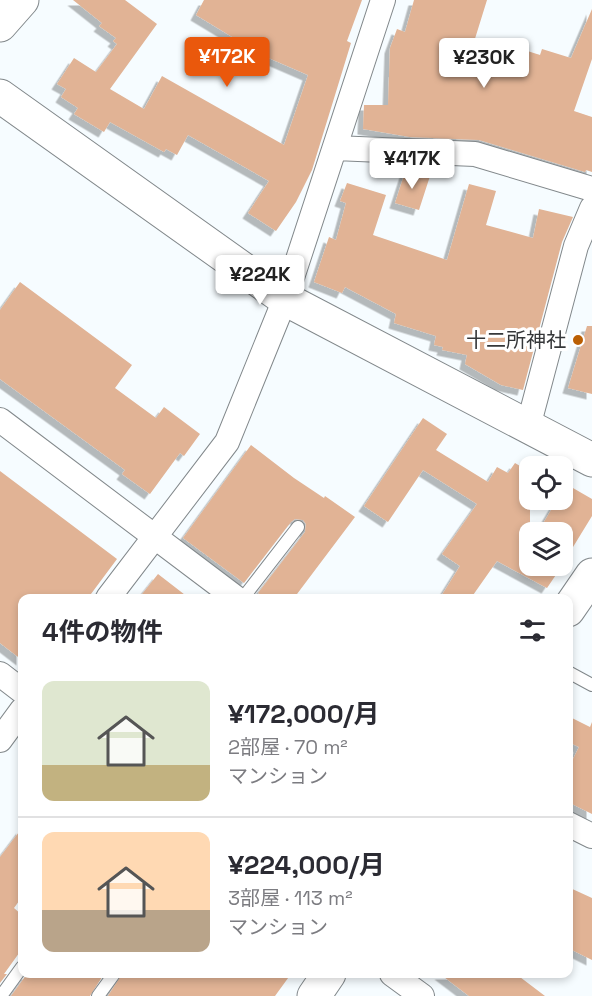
<!DOCTYPE html>
<html lang="ja">
<meta charset="utf-8">
<style>
body{margin:0;font-family:"Space Grotesk","Noto Sans JP",sans-serif;background:#f2f2f3;color:#2b2b33;height:100vh;display:flex;flex-direction:column;font-size:22px;white-space:nowrap}
*{box-sizing:border-box;margin:0}
p{font-size:20px;color:#7c7c81}
.icon{flex:none;width:33px;height:33px;fill:none;stroke:currentColor;stroke-width:2;stroke-linecap:round;stroke-linejoin:round}
.map{position:relative;flex:1;overflow:hidden}
.sheet{position:absolute;left:18px;top:594px;width:555px;height:384px;display:flex;flex-direction:column;background:#fff;border-radius:12px;box-shadow:0 3px 9px #0003}
.sheet>*{flex:none}
.buttons{position:absolute;left:519px;top:456px;display:grid;gap:12px}
.buttons a{display:grid;place-items:center;width:54px;height:54px;border-radius:12px;background:#fff;box-shadow:0 3px 9px #0003;font-size:30px}
.price{position:absolute;translate:-50% -51px;padding:0 14px;border-radius:6px;background:#fff;color:#222;font-size:20px;line-height:39px;filter:drop-shadow(0 2px 3px #0008)}
.price::after{content:'';position:absolute;left:50%;top:36px;width:18px;height:14px;margin-left:-9px;background:inherit;clip-path:polygon(0 0,100% 0,50% 100%)}
.price.on{background:#ea580c;color:#fff}
ul{padding:0;list-style:none}
li{display:flex;align-items:center;gap:18px;height:150px;padding:0 24px}
li+li{border-top:2px solid #e1e1e2}
li span{display:grid;place-items:center;flex:none;width:168px;height:120px;border-radius:12px;color:#555}
li>.icon{margin-inline-start:auto}
span .icon{width:72px;height:72px;fill:#fffc;stroke-width:1}
li b{font-size:26px}
h2{display:flex;justify-content:space-between;align-items:center;height:72px;padding:0 24px;font-size:26px}
.map>svg:first-child{display:block}
.building{fill:#e1b395;filter:url(#shadow)}
.lines{fill:none;stroke-linecap:round;stroke-linejoin:round}
.lane-casing{stroke:#82888b;stroke-width:14}
.street-casing{stroke:#82888b;stroke-width:26}
.secondary-casing{stroke:#82888b;stroke-width:35}
.lane{stroke:#fff;stroke-width:12}
.street{stroke:#fff;stroke-width:24}
.secondary{stroke:#fff;stroke-width:33}
.poi-dot{fill:#ba5f04;stroke:#fff;stroke-width:2}
.labels{text-anchor:middle;stroke-width:6;stroke-linejoin:round;paint-order:stroke}
.poi-label{font-size:20px;fill:#353739;stroke:#fff;text-anchor:end}
</style>
<div class="map">
<svg width="592" height="996" viewBox="0 0 592 996">
<defs>
<filter id="shadow"><feDropShadow dx="-5.5" dy="5.5" stdDeviation="0" flood-color="#0004"/></filter>
</defs>
<rect width="100%" height="100%" fill="#f6fcff"/>
<path class="building" d="M 73,0 L 125,0 L 157,24 L 110,89 L 144,109 L 162,76 L 284,145 L 308,75 L 264,56 L 196,15 L 204,0 L 362,0 L 347,41 L 351,43 L 312,170 L 296,202 L 276,231 L 248,213 L 269,181 L 188,135 L 177,155 L 166,149 L 164,152 L 110,122 L 104,132 L 74,114 L 78,108 L 61,97 L 66,89 L 57,84 L 74,58 L 96,72 L 117,44 L 113,41 L 116,38 L 99,26 L 102,23 Z
M 414,0 L 487,0 L 469,58 L 510,64 L 515,47 L 540,55 L 542,49 L 571,58 L 592,9 L 592,59 L 574,111 L 592,117 L 592,172 L 586,170 L 585,172 L 479,140 L 410,137 L 363,129 L 364,105 L 388,105 L 390,48 L 397,29 L 405,32 Z
M 406,169 L 430,176 L 419,210 L 395,203 Z
M 347,183 L 386,195 L 373,235 L 447,260 L 469,184 L 496,191 L 486,225 L 533,238 L 539,209 L 573,217 L 562,242 L 523,390 L 501,385 L 465,364 L 467,355 L 442,350 L 443,347 L 434,345 L 436,336 L 394,323 L 396,314 L 345,287 L 342,293 L 314,282 L 329,237 L 336,240 L 346,203 L 340,201 Z
M 20,282 L 132,365 L 115,388 L 156,418 L 164,407 L 200,434 L 184,456 L 180,453 L 150,494 L 122,474 L 125,470 L 0,379 L 0,310 Z
M 587,326 L 592,326 L 592,394 L 568,388 Z
M 423,418 L 447,434 L 436,450 L 488,482 L 497,467 L 508,473 L 515,463 L 530,472 L 530,566 L 562,566 L 547,588 L 497,561 L 471,598 L 440,598 L 460,566 L 442,554 L 477,504 L 423,470 L 388,522 L 364,506 Z
M 251,445 L 294,478 L 324,498 L 325,496 L 355,517 L 294,598 L 266,598 L 258,593 L 305,532 L 306,524 L 303,520 L 295,519 L 291,522 L 244,583 L 183,538 Z
M 0,471 L 117,559 L 88,598 L 22,598 L 22,660 L 0,643 Z
M 566,484 L 592,499 L 592,516 L 562,565 L 562,532 L 538,532 L 557,500 L 562,500 L 562,490 Z
M 158,574 L 189,598 L 139,598 Z
M 568,716 L 590,727 L 592,722 L 592,814 L 568,802 L 568,769 L 579,747 L 568,742 Z
M 22,828 L 22,897 L 14,908 L 22,915 L 22,949 L 4,974 L 7,974 L 0,983 L 0,857 Z
M 568,887 L 592,898 L 592,960 L 568,948 Z
M 27,974 L 104,974 L 90,996 L 11,996 Z
M 122,974 L 291,974 L 275,996 L 108,996 Z
M 440,974 L 516,974 L 545,996 L 469,996 Z"/>
<g class="lines">
<defs>
<path id="lane" d="M 243,598 L 298,527
M 568,672 L 592,685
M 1,996 L 22,967
M 98,996 L 114,974"/>
<path id="street" d="M 335,148 L 475,154 L 592,189
M 0,420 L 236,598
M 528,427 L 576,246 L 592,208
M 108,598 L 227,442 L 285,299 L 383,0
M 0,674 L 22,691
M 0,740 L 22,710
M 568,824 L 592,836
M 392,974 L 422,996"/>
<path id="secondary" d="M 0,25 L 22,0
M 0,96 L 285,299 L 592,460
M 568,610 L 592,575
M 314,996 L 329,974"/>
</defs>
<use href="#lane" class="lane-casing"/>
<use href="#street" class="street-casing"/>
<use href="#secondary" class="secondary-casing"/>
<use href="#lane" class="lane"/>
<use href="#street" class="street"/>
<use href="#secondary" class="secondary"/>
</g>
<circle class="poi-dot" cx="578" cy="340" r="6"/>
<g class="labels">
<g class="poi-label">
<text x="566" y="347">十二所神社</text>
</g>
</g>
</svg>
<div class="buttons">
<a><svg class="icon" aria-label="locate" viewBox="0 0 24 24"><circle cx="12" cy="12" r="6"/><path d="M12 2v4M12 18v4M2 12h4M18 12h4"/></svg></a>
<a><svg class="icon" aria-label="layers" viewBox="0 0 24 24"><path d="M12 4l9 5-9 5-9-5zM3 14l9 5 9-5"/></svg></a>
</div>
<b class="price on" style="left:227px;top:88px">¥172K</b>
<b class="price" style="left:484px;top:89px">¥230K</b>
<b class="price" style="left:412px;top:190px">¥417K</b>
<b class="price" style="left:260px;top:306px">¥224K</b>
<section class="sheet">
<h2>4件の物件<svg class="icon" aria-label="filters" viewBox="0 0 24 24"><path d="M4 7h16M4 17h16"/><circle cx="9" cy="7" r="2"/><circle cx="15" cy="17" r="2"/></svg></h2>
<ul>
<li><span style="background:linear-gradient(#dfe7d0 70%,#c2b280 0)"><svg class="icon" aria-label="home" viewBox="0 0 24 24"><path d="M3 11l9-7 9 7M6 9v11h12V9"/></svg></span><div><b>¥172,000/月</b><p>2部屋 · 70 m²</p><p>マンション</p></div></li>
<li><span style="background:linear-gradient(#ffd9b3 65%,#b9a48a 0)"><svg class="icon" aria-label="home" viewBox="0 0 24 24"><path d="M3 11l9-7 9 7M6 9v11h12V9"/></svg></span><div><b>¥224,000/月</b><p>3部屋 · 113 m²</p><p>マンション</p></div></li>
</ul>
</section>
</div>
